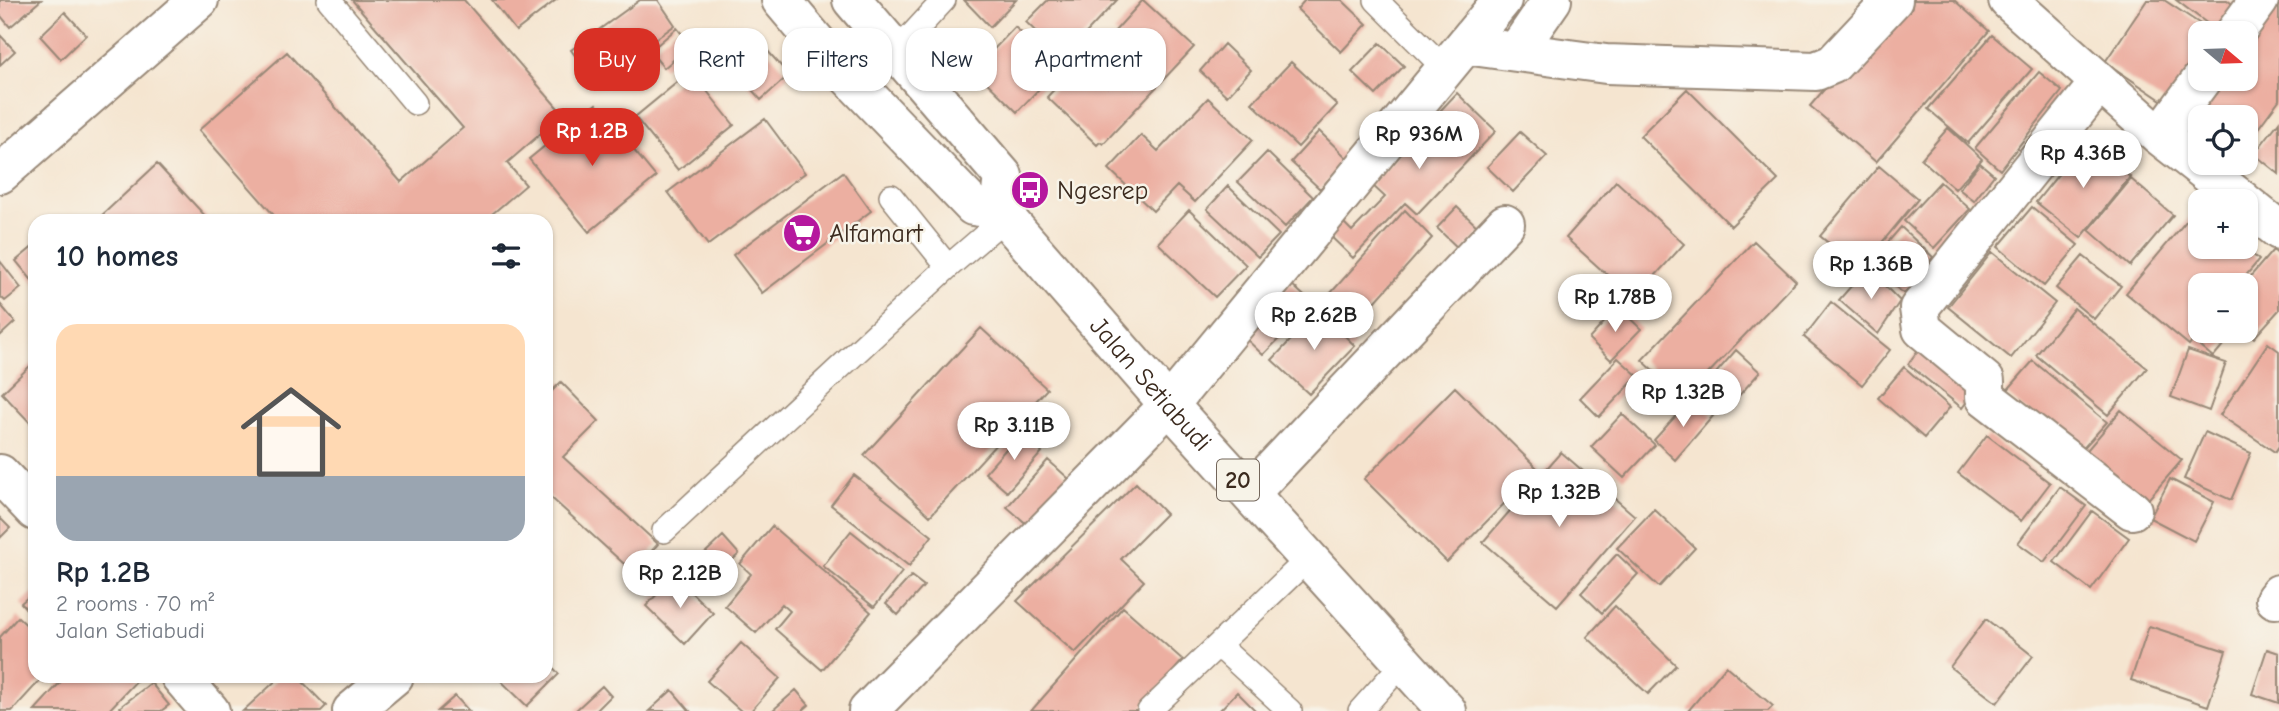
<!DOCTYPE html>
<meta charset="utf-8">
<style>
body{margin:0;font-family:"Comic Neue",sans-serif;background:#f2f2f3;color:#1f2937;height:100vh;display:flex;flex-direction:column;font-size:26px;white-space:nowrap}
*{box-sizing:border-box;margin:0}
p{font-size:23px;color:#747a83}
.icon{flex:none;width:38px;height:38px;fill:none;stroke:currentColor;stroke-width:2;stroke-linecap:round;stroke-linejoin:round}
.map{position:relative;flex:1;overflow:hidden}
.sheet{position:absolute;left:28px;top:214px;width:525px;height:469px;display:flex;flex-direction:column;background:#fff;border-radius:21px;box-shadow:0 2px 5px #0004}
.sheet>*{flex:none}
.top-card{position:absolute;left:574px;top:28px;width:665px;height:63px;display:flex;gap:14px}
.needle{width:46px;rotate:109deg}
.fabs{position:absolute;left:2188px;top:21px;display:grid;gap:14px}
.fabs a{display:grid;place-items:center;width:70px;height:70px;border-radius:14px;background:#fff;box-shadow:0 2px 5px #0004;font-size:35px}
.price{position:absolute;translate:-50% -60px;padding:0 16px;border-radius:24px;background:#fff;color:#222;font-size:23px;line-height:46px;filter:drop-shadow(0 2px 4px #0008)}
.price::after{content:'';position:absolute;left:50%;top:42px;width:21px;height:16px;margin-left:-10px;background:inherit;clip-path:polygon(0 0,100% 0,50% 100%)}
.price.current{background:#d93025;color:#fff}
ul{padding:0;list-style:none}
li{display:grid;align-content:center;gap:14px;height:371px;padding:0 28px}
li span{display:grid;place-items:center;height:217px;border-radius:21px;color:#555}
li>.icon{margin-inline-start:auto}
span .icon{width:126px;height:126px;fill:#fffc;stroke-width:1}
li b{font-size:30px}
h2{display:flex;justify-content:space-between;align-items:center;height:84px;padding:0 28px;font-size:30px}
.tag{padding:0 24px;border-radius:21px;background:#fff;box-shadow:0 2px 5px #0004;font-size:24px;line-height:63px}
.tag.current{background:#d93025;color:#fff}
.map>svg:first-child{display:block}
.building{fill:#ecafa1}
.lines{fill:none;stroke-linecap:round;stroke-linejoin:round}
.lane-casing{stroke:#988877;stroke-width:26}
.street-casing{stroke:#988877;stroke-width:42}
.secondary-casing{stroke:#988877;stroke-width:42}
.highway-casing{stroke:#988877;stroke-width:42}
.lane{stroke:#fff;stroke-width:23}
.street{stroke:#fff;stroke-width:38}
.secondary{stroke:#fff;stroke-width:38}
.highway{stroke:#fff;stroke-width:38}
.labels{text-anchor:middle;stroke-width:5;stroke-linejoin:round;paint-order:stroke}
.shield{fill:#f7f3e8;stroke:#73665b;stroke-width:2}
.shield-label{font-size:24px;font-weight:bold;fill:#3b2a1e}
.poi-label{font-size:26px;fill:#3b2a1e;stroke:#f7f3e8;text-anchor:start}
.street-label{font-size:26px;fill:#3b2a1e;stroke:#f7f3e8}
</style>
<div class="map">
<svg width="2279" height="711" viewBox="0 0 2279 711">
<rect width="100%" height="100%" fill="#f7f3e8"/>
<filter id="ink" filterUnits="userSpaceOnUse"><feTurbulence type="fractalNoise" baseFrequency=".0143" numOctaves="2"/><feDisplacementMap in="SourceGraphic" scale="14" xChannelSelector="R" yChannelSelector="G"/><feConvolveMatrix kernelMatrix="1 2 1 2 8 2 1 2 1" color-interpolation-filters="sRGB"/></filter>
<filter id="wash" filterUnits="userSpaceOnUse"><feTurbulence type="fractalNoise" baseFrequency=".00686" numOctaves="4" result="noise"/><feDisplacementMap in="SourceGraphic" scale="28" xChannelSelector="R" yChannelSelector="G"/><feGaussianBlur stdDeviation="1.57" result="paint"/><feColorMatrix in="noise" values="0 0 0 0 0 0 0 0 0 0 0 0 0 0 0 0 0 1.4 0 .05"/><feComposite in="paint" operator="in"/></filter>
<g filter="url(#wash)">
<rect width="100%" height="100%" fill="#f5e5d0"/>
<g id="blocks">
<path class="building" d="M 0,0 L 41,0 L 10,27 L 0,15 Z
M 352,0 L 464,0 L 563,114 L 507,163 L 526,185 L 485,220 L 278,220 L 199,130 L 287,52 L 401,182 L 463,128 Z
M 492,0 L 556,0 L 516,31 Z
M 640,0 L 658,0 L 675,25 L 595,83 L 571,50 Z
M 964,0 L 1016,0 L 990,27 Z
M 1048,0 L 1117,0 L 1063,58 L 1026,22 Z
M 1143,0 L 1194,47 L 1103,144 L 1100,142 L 1097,145 L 1047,97 L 1081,61 L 1108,87 L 1138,55 L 1114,32 Z
M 1305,0 L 1342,0 L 1367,24 L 1341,52 L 1297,9 Z
M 1901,0 L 1954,0 L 1989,31 L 1876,162 L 1810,106 Z
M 2147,0 L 2164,0 L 2214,33 L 2200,33 L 2200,74 L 2176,110 L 2105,62 Z
M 2176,0 L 2227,0 L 2245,14 L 2220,33 Z
M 2268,0 L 2279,0 L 2279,100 L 2245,146 L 2245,117 L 2200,117 L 2200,136 L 2180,122 L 2211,79 L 2245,79 L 2245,33 Z
M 65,12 L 86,35 L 61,59 L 40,36 Z
M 1015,27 L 1059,68 L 1017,112 L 974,70 Z
M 677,28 L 691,45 L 664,68 L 650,51 Z
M 0,35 L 15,51 L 0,65 Z
M 1992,35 L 2032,69 L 1968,143 L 1928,109 Z
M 1380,43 L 1404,66 L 1376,95 L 1352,72 Z
M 1224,44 L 1251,70 L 1227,96 L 1200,71 Z
M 766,49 L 789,75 L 761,100 L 738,74 Z
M 1291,62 L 1337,105 L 1298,147 L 1252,103 Z
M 691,71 L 734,125 L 678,170 L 635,117 Z
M 2039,72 L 2062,91 L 2000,170 L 1975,148 Z
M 1687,89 L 1778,180 L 1731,226 L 1640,136 Z
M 1457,93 L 1496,131 L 1417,214 L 1405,203 L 1353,258 L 1323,229 L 1336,215 L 1352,231 L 1385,197 L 1371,184 Z
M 1208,98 L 1253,140 L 1195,202 L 1177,186 L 1153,211 L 1109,169 L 1141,135 L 1158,151 Z
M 596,104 L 656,177 L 589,232 L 529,159 Z
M 765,119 L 805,173 L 708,245 L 668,192 Z
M 2279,122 L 2279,174 L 2254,154 Z
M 1948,128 L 1982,159 L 1955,189 L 1921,159 Z
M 1319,131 L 1348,159 L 1320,189 L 1291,162 Z
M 1520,132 L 1547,156 L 1513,192 L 1487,167 Z
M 2085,141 L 2130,177 L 2081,238 L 2036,202 Z
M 1267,152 L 1313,197 L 1285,227 L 1238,182 Z
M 1980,163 L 1994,175 L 1974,201 L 1959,189 Z
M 157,164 L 209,220 L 101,220 L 99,218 Z
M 1879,166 L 1918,199 L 1860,269 L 1820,236 Z
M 843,172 L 871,211 L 762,293 L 733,255 Z
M 2131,179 L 2173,215 L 2130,266 L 2089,230 Z
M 1616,181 L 1684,244 L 1634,299 L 1566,238 Z
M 1940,182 L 1970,209 L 1934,248 L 1904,221 Z
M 1228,186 L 1279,235 L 1258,257 L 1207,209 Z
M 1457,207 L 1482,231 L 1462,252 L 1437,228 Z
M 2032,207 L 2078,245 L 2044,286 L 1998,247 Z
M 2197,208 L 2200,210 L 2200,247 L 2244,247 L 2259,260 L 2238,285 L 2200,285 L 2200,331 L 2189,345 L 2126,293 Z
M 1189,210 L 1246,265 L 1215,297 L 1158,243 Z
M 1405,210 L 1432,238 L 1350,330 L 1321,304 Z
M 1901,227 L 1933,257 L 1904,294 L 1869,264 Z
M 1754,241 L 1796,281 L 1684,399 L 1642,360 Z
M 35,245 L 35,284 L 16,261 Z
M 2273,250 L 2279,255 L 2279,310 L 2254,338 L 2245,331 L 2245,285 L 2243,285 Z
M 1992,252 L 2055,303 L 2011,358 L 1948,307 Z
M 2083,256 L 2121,286 L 2094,319 L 2056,288 Z
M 0,261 L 21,288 L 5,301 L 0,296 Z
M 1867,268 L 1900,301 L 1878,334 L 1839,300 Z
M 1290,283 L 1313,304 L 1263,355 L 1241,334 Z
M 1831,302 L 1890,350 L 1862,385 L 1804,337 Z
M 0,304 L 15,322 L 0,336 Z
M 1618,307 L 1641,329 L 1611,360 L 1589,339 Z
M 2074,308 L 2147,368 L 2108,415 L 2036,355 Z
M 1319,310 L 1355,346 L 1309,394 L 1272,360 Z
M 981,328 L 1047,389 L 930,516 L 864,455 Z
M 2204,331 L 2235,331 L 2213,357 L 2194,341 Z
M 1923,343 L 1975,391 L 1962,408 L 1908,364 Z
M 2268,343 L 2279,351 L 2279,446 L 2275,452 L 2220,415 Z
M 1736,350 L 1760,372 L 1726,410 L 1703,388 Z
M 2188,350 L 2226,363 L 2209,411 L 2171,397 Z
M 1618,358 L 1638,376 L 1599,417 L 1580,398 Z
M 35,361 L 35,428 L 2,393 Z
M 2033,361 L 2107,422 L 2078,454 L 2005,393 Z
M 1904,367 L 1950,407 L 1924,438 L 1878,398 Z
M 561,382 L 599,421 L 563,457 L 658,544 L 633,572 L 546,493 L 546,397 Z
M 1455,387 L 1538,469 L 1447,562 L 1364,479 Z
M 1692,398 L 1713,416 L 1675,460 L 1654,440 Z
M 2121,410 L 2182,460 L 2145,503 L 2082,456 Z
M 1622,414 L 1655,445 L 1624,478 L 1591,447 Z
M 2205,432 L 2251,453 L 2231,500 L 2184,479 Z
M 1020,433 L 1042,452 L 1007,492 L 985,473 Z
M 1987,435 L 2050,483 L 2021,521 L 1958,473 Z
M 1561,452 L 1635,516 L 1557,606 L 1483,542 Z
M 1048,460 L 1078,487 L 1037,533 L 1007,507 Z
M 854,475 L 932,536 L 909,566 L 831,505 Z
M 2170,479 L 2214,502 L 2194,541 L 2150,518 Z
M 1136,483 L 1166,514 L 1121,559 L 1144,581 L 1075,653 L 1017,601 Z
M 2060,487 L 2086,506 L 2044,562 L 2018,543 Z
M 1654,509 L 1695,548 L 1659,587 L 1617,548 Z
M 2092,511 L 2129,538 L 2091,590 L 2054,562 Z
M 0,518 L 10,528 L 0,538 Z
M 772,526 L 871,612 L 822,670 L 775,629 L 790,611 L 782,604 L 756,633 L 725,606 L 751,574 L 740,564 Z
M 851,531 L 902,572 L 874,607 L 823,566 Z
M 723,536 L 739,554 L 702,588 L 686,571 Z
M 1617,554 L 1638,574 L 1602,613 L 1581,593 Z
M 674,576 L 713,613 L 685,644 L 646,606 Z
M 911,576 L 924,586 L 898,615 L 886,604 Z
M 35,591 L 35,619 L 21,603 Z
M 1615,606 L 1676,665 L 1648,694 L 1587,637 Z
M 1123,607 L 1183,660 L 1139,711 L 1031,711 Z
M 18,617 L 35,633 L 35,676 L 44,676 L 12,711 L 0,711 L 0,637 Z
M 1986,619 L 2033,656 L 1997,703 L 1950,667 Z
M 2149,626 L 2226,651 L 2208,706 L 2131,680 Z
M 741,643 L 780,678 L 751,711 L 741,711 L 707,681 Z
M 2267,649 L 2279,653 L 2279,703 L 2252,694 Z
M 546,660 L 559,674 L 527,706 L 496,676 L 546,676 Z
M 1726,666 L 1773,706 L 1768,711 L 1688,711 Z
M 66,676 L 141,676 L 108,711 L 34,711 Z
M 281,676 L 297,676 L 326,706 L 321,711 L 243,711 Z
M 151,683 L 169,705 L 161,711 L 124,711 L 120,707 Z
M 602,686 L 611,696 L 596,711 L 575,711 Z
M 672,690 L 690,711 L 649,711 Z
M 796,690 L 809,705 L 802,711 L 772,711 Z
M 1237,692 L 1256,711 L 1219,711 Z
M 455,696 L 469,711 L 438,711 Z"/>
</g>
</g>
<g filter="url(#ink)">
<use href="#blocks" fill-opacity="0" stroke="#988877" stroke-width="2"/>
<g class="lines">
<defs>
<path id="lane" d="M 329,0 L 415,103
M 1376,0 L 1445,69
M 896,52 L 944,0
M 891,196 L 948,267
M 664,531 L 948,267 L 1005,218
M 1218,645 L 1290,711
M 1149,711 L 1309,558
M 1360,711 L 1403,663"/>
<path id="street" d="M 2008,0 L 2160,136 L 2243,201
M 2235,33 L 2259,0
M 1465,45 L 1606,64 L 1816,71 L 1833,64 L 1893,0
M 1516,52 L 1552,0
M 2099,83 L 1919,308 L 1922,329 L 1985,381 L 1985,397 L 2132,510
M 2160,136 L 2202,79
M 2245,203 L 2279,230
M 0,474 L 35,511
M 1250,493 L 1505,224
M 2275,599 L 2279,594
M 180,676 L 210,711
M 352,711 L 394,676
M 868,711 L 1169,405 L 1502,0"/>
<path id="secondary" d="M 0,174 L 199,0"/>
<g id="highway">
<path id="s1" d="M 781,0 L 824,51 L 973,206 L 999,210 L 1169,405 L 1447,711"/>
<path d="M 852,0 L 1003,176 L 999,210"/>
</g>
</defs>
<use href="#lane" class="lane-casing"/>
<use href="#street" class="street-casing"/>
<use href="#secondary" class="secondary-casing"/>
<use href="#highway" class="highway-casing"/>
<use href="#lane" class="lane"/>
<use href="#street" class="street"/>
<use href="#secondary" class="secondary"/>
<use href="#highway" class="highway"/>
</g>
</g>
<defs>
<symbol id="bus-disc" viewBox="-11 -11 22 22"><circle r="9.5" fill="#b5179e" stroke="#f7f3e8"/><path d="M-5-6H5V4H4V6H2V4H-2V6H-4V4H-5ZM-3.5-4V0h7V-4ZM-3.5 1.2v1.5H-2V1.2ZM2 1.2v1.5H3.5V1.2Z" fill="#fff"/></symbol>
<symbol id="supermarket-disc" viewBox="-11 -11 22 22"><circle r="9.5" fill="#b5179e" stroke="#f7f3e8"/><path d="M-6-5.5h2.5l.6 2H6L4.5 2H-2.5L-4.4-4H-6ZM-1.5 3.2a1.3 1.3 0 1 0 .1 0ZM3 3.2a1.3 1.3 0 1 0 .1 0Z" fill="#fff"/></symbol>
</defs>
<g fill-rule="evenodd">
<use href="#bus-disc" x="1008" y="168" width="44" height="44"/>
<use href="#supermarket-disc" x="780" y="211" width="44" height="44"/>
</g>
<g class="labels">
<rect class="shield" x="1217" y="459.5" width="42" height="41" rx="5"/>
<g class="shield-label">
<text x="1238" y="488">20</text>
</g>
<g class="poi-label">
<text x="1057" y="199">Ngesrep</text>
<text x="829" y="242">Alfamart</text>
</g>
<g class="street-label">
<text dy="9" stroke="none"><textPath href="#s1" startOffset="539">Jalan Setiabudi</textPath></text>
</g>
</g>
</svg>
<div class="fabs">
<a><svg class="needle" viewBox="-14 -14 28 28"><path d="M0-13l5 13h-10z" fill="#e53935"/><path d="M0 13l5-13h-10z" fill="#747a83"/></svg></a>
<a><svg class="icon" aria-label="locate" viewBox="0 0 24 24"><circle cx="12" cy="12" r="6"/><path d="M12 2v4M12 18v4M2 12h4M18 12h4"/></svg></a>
<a>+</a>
<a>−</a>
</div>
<b class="price current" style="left:592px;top:168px">Rp 1.2B</b>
<b class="price" style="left:1419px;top:171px">Rp 936M</b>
<b class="price" style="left:2083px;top:190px">Rp 4.36B</b>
<b class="price" style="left:1871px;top:301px">Rp 1.36B</b>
<b class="price" style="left:1615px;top:334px">Rp 1.78B</b>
<b class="price" style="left:1314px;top:352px">Rp 2.62B</b>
<b class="price" style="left:1683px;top:429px">Rp 1.32B</b>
<b class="price" style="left:1014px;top:462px">Rp 3.11B</b>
<b class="price" style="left:1559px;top:529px">Rp 1.32B</b>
<b class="price" style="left:680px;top:610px">Rp 2.12B</b>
<div class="top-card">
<a class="tag current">Buy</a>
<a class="tag">Rent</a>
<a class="tag">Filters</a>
<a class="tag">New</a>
<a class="tag">Apartment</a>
</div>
<section class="sheet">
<h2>10 homes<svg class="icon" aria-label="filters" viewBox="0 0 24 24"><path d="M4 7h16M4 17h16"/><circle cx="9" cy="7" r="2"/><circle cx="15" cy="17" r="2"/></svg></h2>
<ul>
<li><span style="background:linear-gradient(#ffd9b3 70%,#9aa5b1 0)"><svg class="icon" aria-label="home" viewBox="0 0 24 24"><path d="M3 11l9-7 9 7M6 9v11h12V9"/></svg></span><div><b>Rp 1.2B</b><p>2 rooms · 70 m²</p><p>Jalan Setiabudi</p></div></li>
</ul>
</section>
</div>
